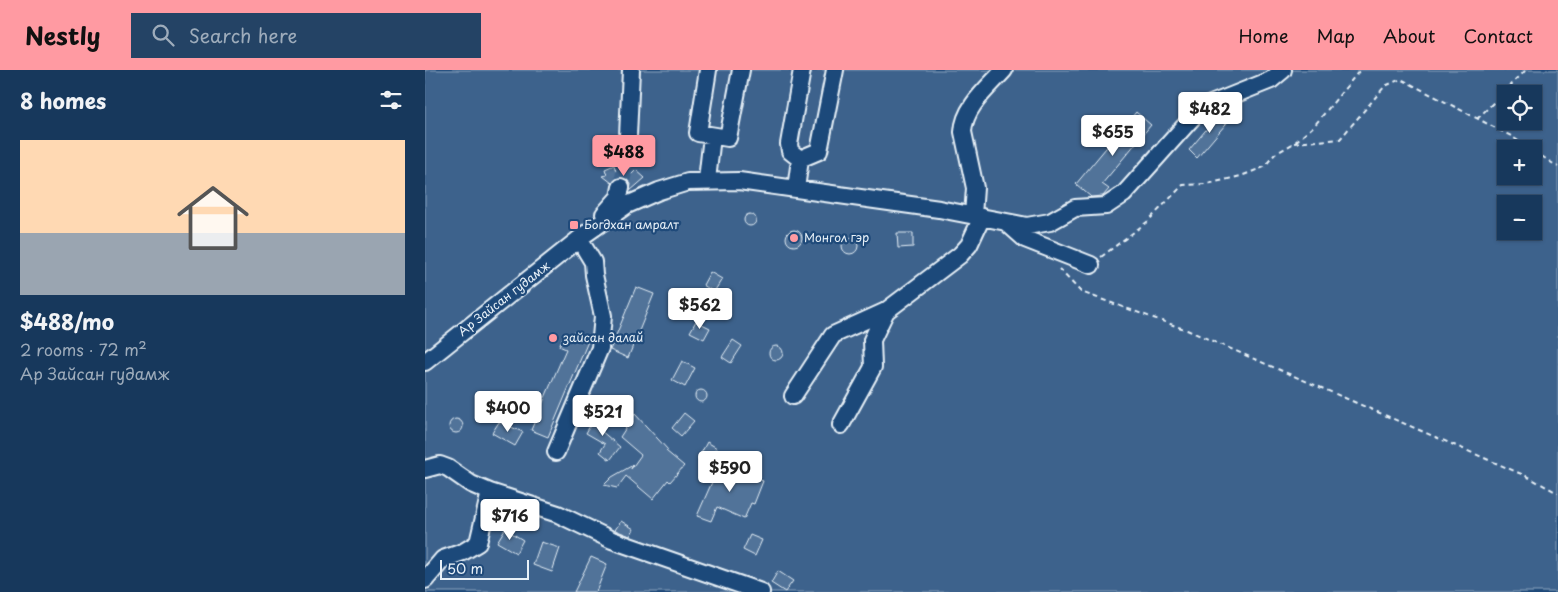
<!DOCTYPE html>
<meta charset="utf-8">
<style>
body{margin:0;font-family:"Playpen Sans",sans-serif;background:#244365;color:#f1f3f6;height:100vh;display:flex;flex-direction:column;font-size:19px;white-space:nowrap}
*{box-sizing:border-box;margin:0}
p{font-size:16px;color:#9eacbb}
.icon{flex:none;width:28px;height:28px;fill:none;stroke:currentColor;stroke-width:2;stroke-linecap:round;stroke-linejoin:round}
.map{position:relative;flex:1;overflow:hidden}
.panel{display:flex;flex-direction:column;background:#17385c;width:425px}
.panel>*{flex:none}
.tools{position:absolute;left:1072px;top:15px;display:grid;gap:10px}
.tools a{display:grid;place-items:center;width:45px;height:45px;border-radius:0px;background:#17385c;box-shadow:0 1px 4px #0004,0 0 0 1px #365272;font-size:25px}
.scale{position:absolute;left:15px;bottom:12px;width:89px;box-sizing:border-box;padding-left:5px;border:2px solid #e8f1f8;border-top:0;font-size:14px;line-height:18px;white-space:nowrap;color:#e8f1f8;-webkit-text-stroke:4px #1f4a7a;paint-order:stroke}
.price{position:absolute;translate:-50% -42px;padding:0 11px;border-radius:5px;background:#fff;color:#222;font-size:16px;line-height:32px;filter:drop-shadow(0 1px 2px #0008)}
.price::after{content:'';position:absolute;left:50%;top:30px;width:15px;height:11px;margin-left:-8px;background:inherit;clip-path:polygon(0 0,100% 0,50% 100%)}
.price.active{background:#ff9aa2;color:#111}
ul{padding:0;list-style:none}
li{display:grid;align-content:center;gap:10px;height:265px;padding:0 20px}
li span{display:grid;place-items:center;height:155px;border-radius:0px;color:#555}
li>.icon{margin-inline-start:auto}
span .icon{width:90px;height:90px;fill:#fffc;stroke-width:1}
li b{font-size:21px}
h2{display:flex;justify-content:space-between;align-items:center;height:60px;padding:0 20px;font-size:21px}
header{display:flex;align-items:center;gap:30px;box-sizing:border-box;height:70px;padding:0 25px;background:#ff9aa2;color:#111}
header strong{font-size:24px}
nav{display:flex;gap:28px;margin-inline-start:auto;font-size:18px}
.search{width:350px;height:45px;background:#244365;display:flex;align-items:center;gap:12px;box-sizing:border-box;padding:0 18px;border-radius:0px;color:#9eacbb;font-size:19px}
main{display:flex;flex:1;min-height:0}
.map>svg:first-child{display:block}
.green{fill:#3c628c;stroke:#92aac2;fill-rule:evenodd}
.building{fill:#517399;stroke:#e8f1f8}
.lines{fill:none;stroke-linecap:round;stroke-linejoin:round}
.minor-tunnel{stroke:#3d638d;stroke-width:16;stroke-dasharray:16 8;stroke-linecap:butt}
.minor-casing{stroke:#e8f1f8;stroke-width:20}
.path{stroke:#e8f1f8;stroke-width:2;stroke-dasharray:5 4;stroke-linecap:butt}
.minor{stroke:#1f4a7a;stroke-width:16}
.poi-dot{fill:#ff9aa2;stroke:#1f4a7a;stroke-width:2}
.labels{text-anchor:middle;stroke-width:4.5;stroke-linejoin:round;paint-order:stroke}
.poi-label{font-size:12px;fill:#e8f1f8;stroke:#1f4a7a;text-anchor:start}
.street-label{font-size:12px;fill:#e8f1f8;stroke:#1f4a7a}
</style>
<header>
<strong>Nestly</strong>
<div class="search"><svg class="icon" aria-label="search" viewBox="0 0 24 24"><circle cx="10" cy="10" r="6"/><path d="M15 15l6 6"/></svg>Search here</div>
<nav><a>Home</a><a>Map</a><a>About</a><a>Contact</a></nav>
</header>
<main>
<section class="panel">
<h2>8 homes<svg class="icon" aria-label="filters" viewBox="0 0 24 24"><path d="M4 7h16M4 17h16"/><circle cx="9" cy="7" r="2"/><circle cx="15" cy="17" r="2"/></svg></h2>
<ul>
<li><span style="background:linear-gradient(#ffd9b3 60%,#9aa5b1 0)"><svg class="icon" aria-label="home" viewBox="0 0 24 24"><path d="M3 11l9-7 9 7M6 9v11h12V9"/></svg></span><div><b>$488/mo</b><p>2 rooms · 72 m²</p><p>Ар Зайсан гудамж</p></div></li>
</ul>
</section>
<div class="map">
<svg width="1133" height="522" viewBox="0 0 1133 522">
<rect width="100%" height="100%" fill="#1f4a7a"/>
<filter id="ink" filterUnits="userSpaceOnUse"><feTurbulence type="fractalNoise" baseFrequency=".02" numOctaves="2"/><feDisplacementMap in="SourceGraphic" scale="10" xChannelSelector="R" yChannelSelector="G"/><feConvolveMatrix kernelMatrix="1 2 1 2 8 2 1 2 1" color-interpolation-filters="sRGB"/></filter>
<g filter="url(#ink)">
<path class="green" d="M 0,0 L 1133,0 L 1133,522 L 0,522 ZM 1081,24 L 1109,24 L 1109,51 L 1081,51 ZM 1081,79 L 1109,79 L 1109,106 L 1081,106 ZM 1081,134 L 1109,134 L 1109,161 L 1081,161 Z"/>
<path class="building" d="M 711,42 L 726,55 L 677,114 L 684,119 L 678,126 L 666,127 L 651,114 Z
M 796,42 L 806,48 L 772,88 L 764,80 Z
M 189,95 L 191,101 L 206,105 L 211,100 L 220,108 L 205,121 L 206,114 L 202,109 L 193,107 L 187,113 L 178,106 L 182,105 L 180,99 Z
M319 150a6 6 0 1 1 12 0a6 6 0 1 1-12 0Z
M361 168a8 8 0 1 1 16 0a8 8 0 1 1-16 0Z
M 472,163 L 488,163 L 488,177 L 473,178 Z
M417 176a8 8 0 1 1 16 0a8 8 0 1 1-16 0Z
M 285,202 L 297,209 L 289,222 L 278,215 Z
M 211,217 L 229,224 L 203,288 L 185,280 Z
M 271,251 L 285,258 L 279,269 L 265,262 Z
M 148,262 L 164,269 L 123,367 L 106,360 L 141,279 L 134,276 L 139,265 L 145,267 Z
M 308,270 L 317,276 L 306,293 L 297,287 Z
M344 283a7 7 0 1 1 14 0a7 7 0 1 1-14 0Z
M 257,291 L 270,298 L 260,317 L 247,310 Z
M270 326a6 6 0 1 1 12 0a6 6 0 1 1-12 0Z
M 172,343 L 181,348 L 175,360 L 195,377 L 185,390 L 175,382 L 180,374 L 161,363 Z
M 259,343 L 269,351 L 256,366 L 247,358 Z
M 210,344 L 243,380 L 241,381 L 259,396 L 245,412 L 243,410 L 228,429 L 201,406 L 192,418 L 179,415 L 187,407 L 208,395 L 206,399 L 216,385 L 195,367 Z
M24 356a7 7 0 1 1 14 0a7 7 0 1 1-14 0Z
M 74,352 L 98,362 L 90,376 L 67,363 Z
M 282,372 L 292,378 L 283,395 L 273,389 Z
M 295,394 L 338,411 L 329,434 L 326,433 L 319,449 L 292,437 L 286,451 L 272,446 Z
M 196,451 L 209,459 L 205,466 L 190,460 Z
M 80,459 L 98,470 L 91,483 L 72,472 Z
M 325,465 L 337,470 L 330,486 L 318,480 Z
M 116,472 L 135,478 L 127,502 L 108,495 Z
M 166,487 L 182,494 L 171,522 L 149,522 Z
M 353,501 L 368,511 L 360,522 L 346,513 Z"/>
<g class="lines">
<path class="minor-tunnel" d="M 196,117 L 202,88"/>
<defs>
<path id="minor" d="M 283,0 L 273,63 L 303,68 L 316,0
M 202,88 L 206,0
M 375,89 L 394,81 L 410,0
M 375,89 L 365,81 L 364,74 L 377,0
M 282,110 L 287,66
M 371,119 L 375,89
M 179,144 L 194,127 L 196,117
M 548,145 L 550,118 L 538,62 C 539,37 563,18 579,0
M 582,153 L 600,169 L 666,195
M 0,292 L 159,165 L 202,135 L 234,121 L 263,112 L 314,111 L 514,139 L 602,156 L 625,152 L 650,138 L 681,136 L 699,124 L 776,38 L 846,10 L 858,0
M 368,326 L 408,265 L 461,241 L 535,185 L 544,175 L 557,147
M 416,355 L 448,297 L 447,270 L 461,241
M 131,382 L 175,278 L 178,246 L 169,205 L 168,192 L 154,169
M 0,399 L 15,395 L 23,398 L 46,414 L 65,422 L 133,444 L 187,470 L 336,522
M 0,510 L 18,489 L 38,482 L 53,473 L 65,422"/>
</defs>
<use href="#minor" class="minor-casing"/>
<path class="path" d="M 1052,49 L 1101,0
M 869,73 L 915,69 L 960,16 L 976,9 L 1086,66 L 1105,79
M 1109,81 L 1133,97
M 676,187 L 722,152 L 758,115 L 782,114 L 816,106 L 839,97 L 850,84 L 869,73 L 889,56 L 935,0
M 634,199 L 656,222 L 762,260 L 1101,406 L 1133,423"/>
<use href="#minor" class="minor"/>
</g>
</g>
<g class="poi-dot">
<rect x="144" y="150" width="10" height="10" rx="2.5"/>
<circle cx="369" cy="168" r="5"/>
<circle cx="128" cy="268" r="5"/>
</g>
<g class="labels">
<g class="poi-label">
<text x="159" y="159">Богдхан амралт</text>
<text x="379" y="172">Монгол гэр</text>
<text x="138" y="272">зайсан далай</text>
</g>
<g class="street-label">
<text transform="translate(79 229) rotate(-38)" y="4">Ар Зайсан гудамж</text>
</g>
</g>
</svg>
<div class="tools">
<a><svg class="icon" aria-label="locate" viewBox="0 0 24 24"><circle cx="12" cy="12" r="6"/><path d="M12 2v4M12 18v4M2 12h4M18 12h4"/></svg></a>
<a>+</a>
<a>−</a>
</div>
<div class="scale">50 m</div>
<b class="price" style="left:785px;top:64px">$482</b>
<b class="price" style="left:688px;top:87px">$655</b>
<b class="price active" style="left:199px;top:107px">$488</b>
<b class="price" style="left:275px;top:260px">$562</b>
<b class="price" style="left:83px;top:363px">$400</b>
<b class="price" style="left:178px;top:367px">$521</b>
<b class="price" style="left:305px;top:423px">$590</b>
<b class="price" style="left:85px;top:471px">$716</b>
</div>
</main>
